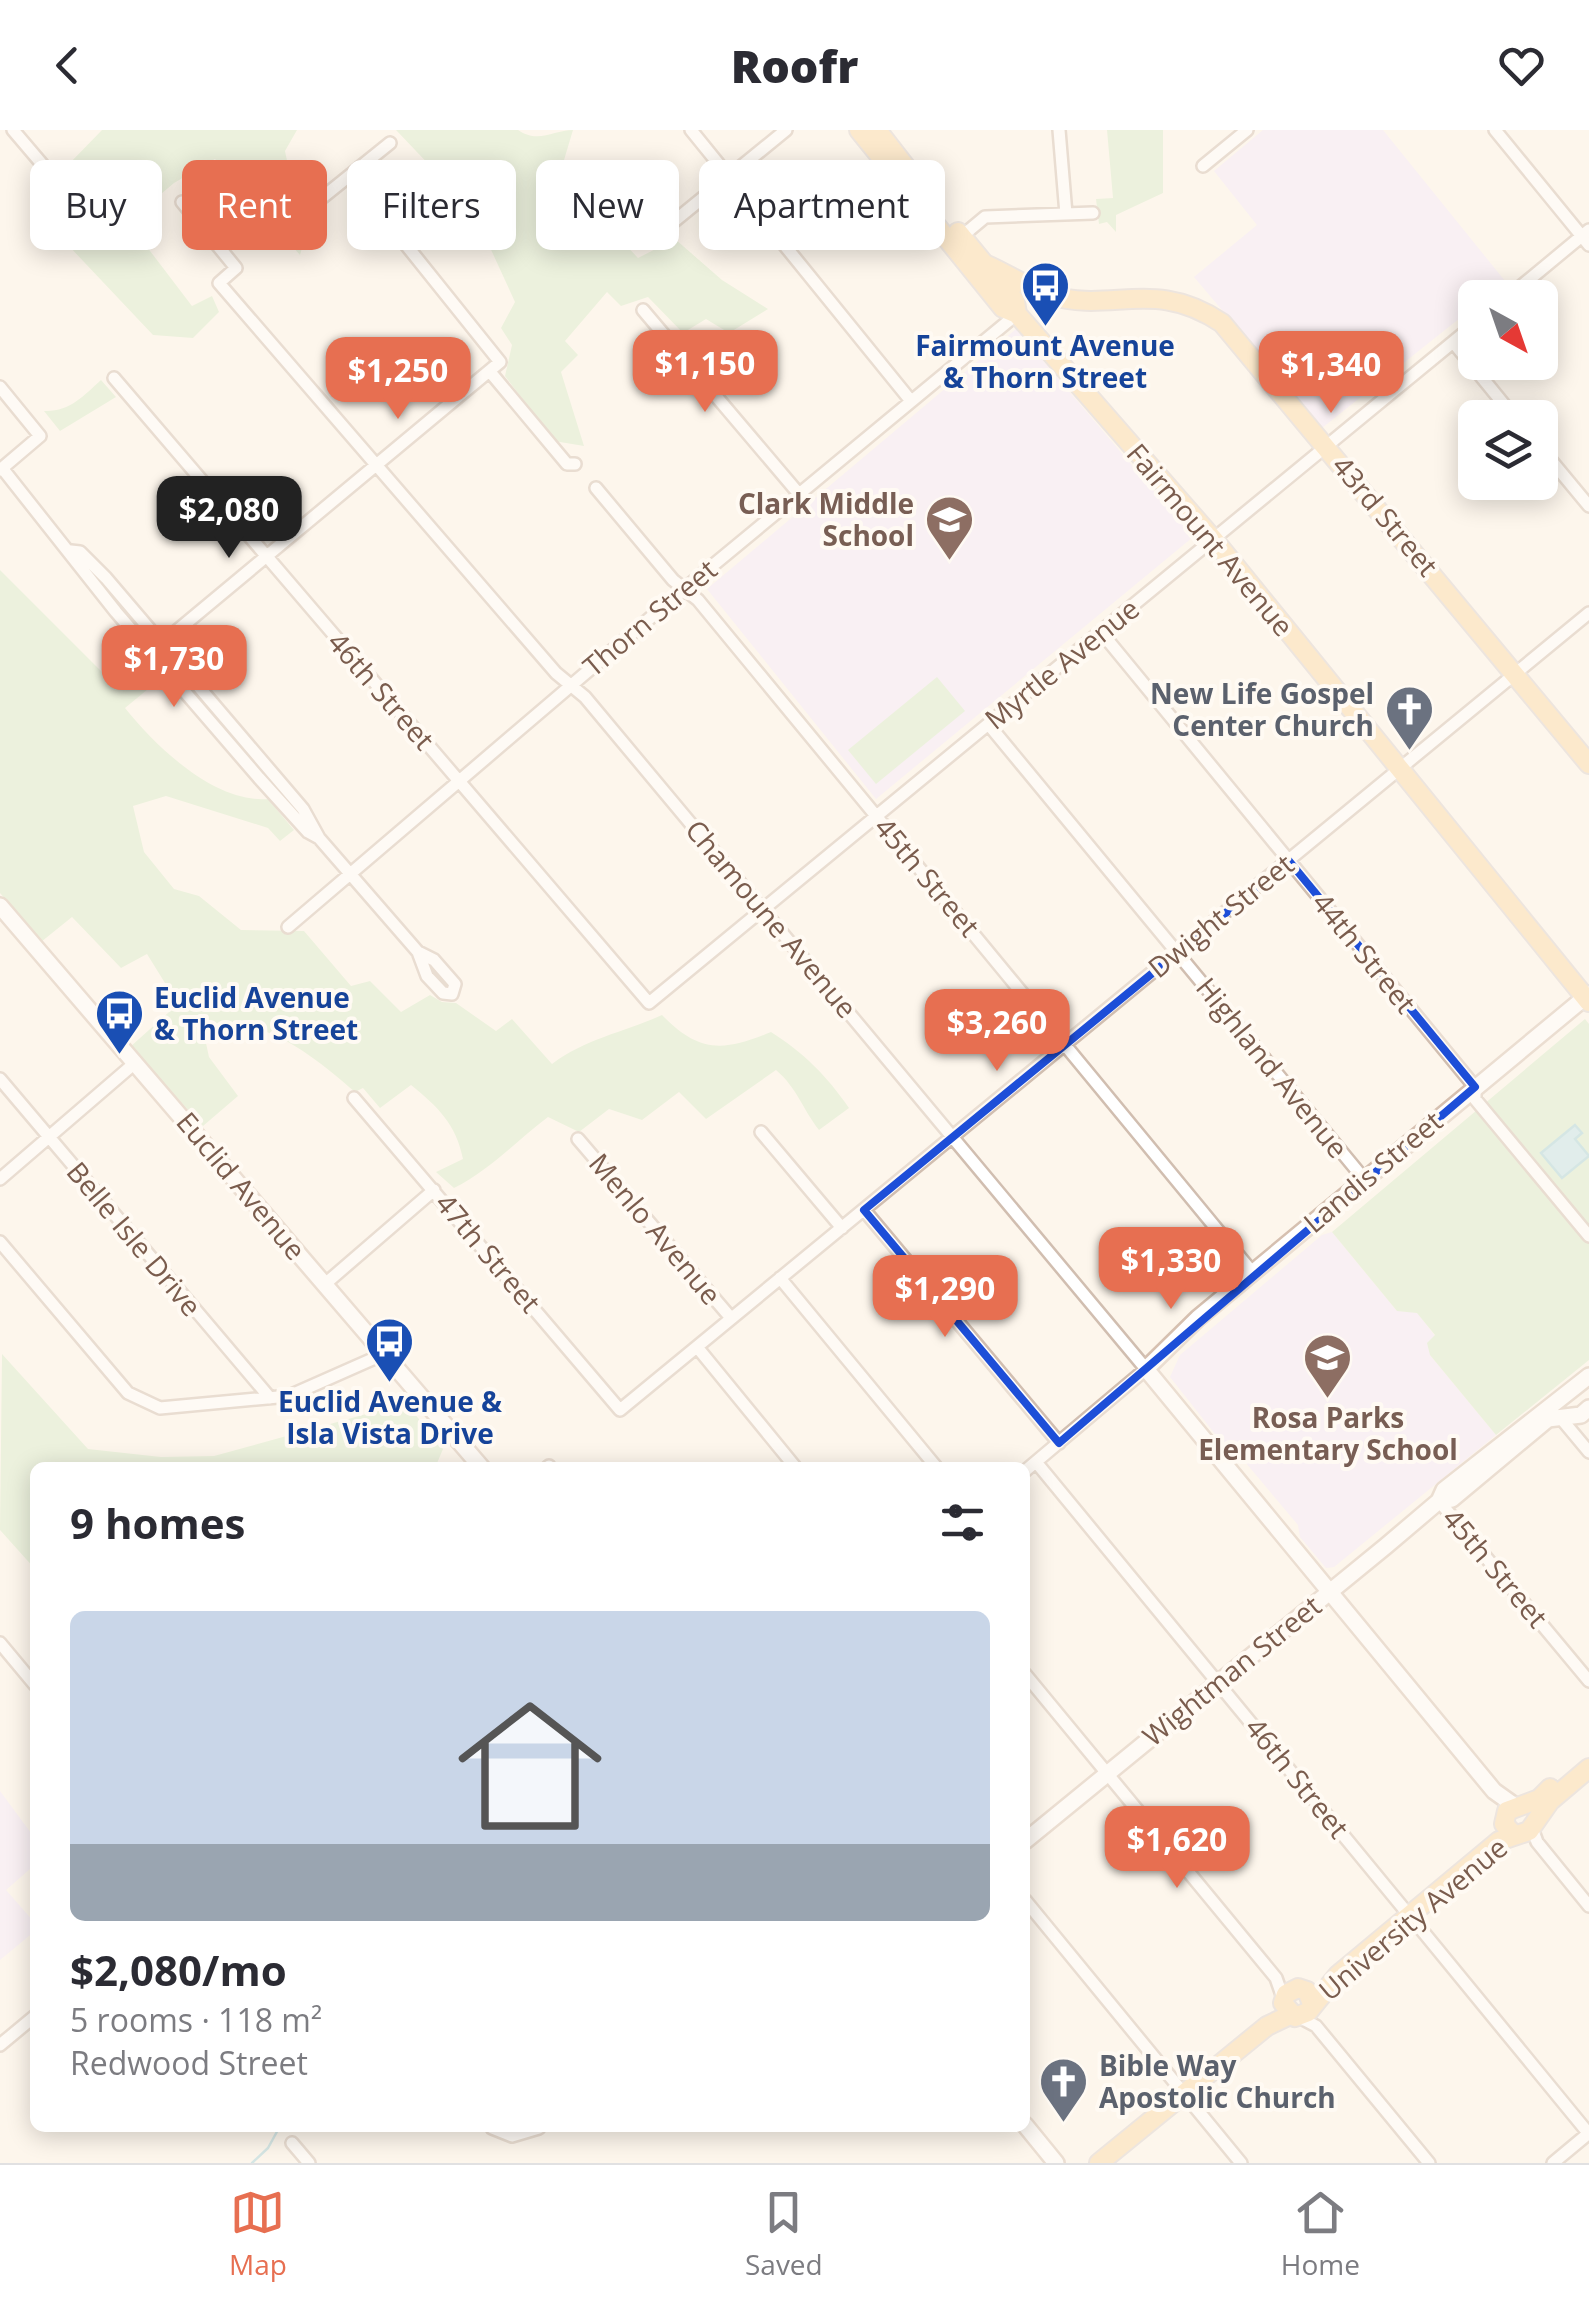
<!DOCTYPE html>
<meta charset="utf-8">
<style>
body{margin:0;font-family:"Open Sans",sans-serif;background:#f2f2f3;color:#2b2b33;height:100vh;display:flex;flex-direction:column;font-size:38px;white-space:nowrap}
*{box-sizing:border-box;margin:0}
p{font-size:32px;color:#7c7c81}
.icon{flex:none;width:55px;height:55px;fill:none;stroke:currentColor;stroke-width:2;stroke-linecap:round;stroke-linejoin:round}
.map{position:relative;flex:1;overflow:hidden}
.sheet{position:absolute;left:30px;top:1332px;width:1000px;height:670px;display:flex;flex-direction:column;background:#fff;border-radius:15px;box-shadow:0 5px 25px #0003}
.sheet>*{flex:none}
.banner{position:absolute;left:30px;top:30px;width:1000px;height:90px;display:flex;gap:20px}
.needle{width:65px;rotate:140deg}
.fabs{position:absolute;left:1458px;top:150px;display:grid;gap:20px}
.fabs a{display:grid;place-items:center;width:100px;height:100px;border-radius:15px;background:#fff;box-shadow:0 5px 25px #0003;font-size:50px}
.price{position:absolute;translate:-50% -85px;padding:0 22px;border-radius:20px;background:#e76f51;color:#fff;font-size:32px;line-height:65px;filter:drop-shadow(0 2px 5px #0008)}
.price::after{content:'';position:absolute;left:50%;top:60px;width:30px;height:22px;margin-left:-15px;background:inherit;clip-path:polygon(0 0,100% 0,50% 100%)}
.price.selected{background:#222;color:#fff}
ul{padding:0;list-style:none}
li{display:grid;align-content:center;gap:20px;height:530px;padding:0 40px}
li span{display:grid;place-items:center;height:310px;border-radius:15px;color:#555}
li>.icon{margin-inline-start:auto}
span .icon{width:180px;height:180px;fill:#fffc;stroke-width:1}
li b{font-size:42px}
h2{display:flex;justify-content:space-between;align-items:center;height:120px;padding:0 40px;font-size:42px}
.pill{padding:0 35px;border-radius:15px;background:#fff;box-shadow:0 5px 25px #0003;font-size:35px;line-height:90px}
.pill.selected{background:#e76f51;color:#fff}
header{display:flex;justify-content:space-between;align-items:center;height:130px;padding:0 40px;background:#fff;font-size:45px;font-weight:800}
.tab-bar{display:flex;justify-content:space-around;align-items:center;height:140px;border-top:2px solid #e1e1e2;background:#fff;font-size:28px;color:#7c7c81}
.tab-bar a{display:grid;justify-items:center;gap:5px}
.tab-bar .selected{color:#e76f51}
.map>svg:first-child{display:block}
.education{fill:#f3e8fa}
.green{fill:#d8ecc9}
.water{fill:#bfe3e8;stroke:#a5d3da;stroke-width:2.5}
.lines{fill:none;stroke-linecap:round;stroke-linejoin:round}
.stream{stroke:#a5d3da;stroke-width:2.5}
.street-casing{stroke:#d1beb0;stroke-width:16}
.secondary-casing{stroke:#d6c0b0;stroke-width:20}
.primary-casing{stroke:#dad1cd;stroke-width:22}
.street{stroke:#fff;stroke-width:11}
.secondary{stroke:#fff;stroke-width:15}
.primary{stroke:#fbd9a5;stroke-width:18}
.marked{fill:none;stroke:#1d4ed8;stroke-width:8;stroke-linejoin:round}
.labels{text-anchor:middle;stroke-width:8;stroke-linejoin:round;paint-order:stroke}
.transit-label{font-size:28px;font-weight:bold;fill:#164399;stroke:#fffaf3}
.education-label{font-size:28px;font-weight:bold;fill:#785e54;stroke:#fffaf3;text-anchor:end}
.street-label{font-size:28px;fill:#7a5c4d;stroke:#fffaf3}
.worship-label{font-size:28px;font-weight:bold;fill:#5b616d;stroke:#fffaf3;text-anchor:end}
</style>
<header><svg class="icon" aria-label="back" viewBox="0 0 24 24"><path d="M15 5l-7 7 7 7"/></svg>Roofr<svg class="icon" aria-label="heart" viewBox="0 0 24 24"><path d="M12 20l-8-8c-3-5 5-10 8-4 3-6 11-1 8 4z"/></svg></header>
<div class="map">
<svg width="1589" height="2033" viewBox="0 0 1589 2033">
<rect width="100%" height="100%" fill="#fdf6ec"/>
<path class="education" d="M 1263,0 L 1383,0 L 1505,151 L 1485,167 L 1475,168 L 1475,176 L 1322,298 L 1194,147 L 1257,95 L 1214,41 Z
M 1016,199 L 1193,407 L 876,669 L 707,459 Z
M 1332,1102 L 1397,1181 L 1417,1182 L 1435,1206 L 1430,1225 L 1496,1305 L 1334,1437 L 1326,1438 L 1300,1407 L 1298,1395 L 1235,1320 L 1226,1318 L 1170,1247 L 1180,1225 L 1322,1105 Z
M 0,1661 L 31,1703 L 30,1739 L 6,1760 L 35,1793 L 35,1801 L 0,1830 Z"/>
<path class="green" d="M 102,0 L 297,0 L 285,21 L 293,59 L 313,78 L 300,125 L 215,29 L 174,53 L 128,92 L 192,176 L 212,166 L 219,182 L 193,208 L 153,205 L 67,114 L 73,71 L 66,37 Z
M 396,0 L 518,0 C 538,14 554,0 573,0 L 564,30 L 578,46 L 606,34 L 591,78 L 638,128 L 675,109 L 722,150 L 768,179 L 729,203 L 706,189 L 683,203 L 648,167 L 621,176 L 607,162 L 565,211 L 578,225 L 561,242 L 584,316 L 554,311 L 505,246 L 512,215 L 501,198 L 515,172 L 487,111 L 455,62 Z
M 1107,0 L 1163,0 L 1163,63 L 1116,85 L 1116,102 L 1107,92 L 1099,94 L 1096,69 L 1113,68 Z
M 101,250 L 116,267 L 60,301 L 44,281 C 70,282 83,266 101,250 Z
M 0,440 L 109,549 L 138,527 L 159,550 L 125,578 C 157,618 215,673 268,669 L 294,700 L 280,711 L 268,698 L 166,666 L 133,676 L 144,722 L 174,759 L 199,766 L 241,800 L 304,801 L 351,856 L 370,851 L 401,882 L 430,865 L 442,872 L 456,873 L 496,901 L 512,889 L 552,934 C 585,909 624,902 662,885 C 699,923 723,922 771,902 C 804,923 827,946 849,978 L 819,1000 C 802,978 797,958 776,940 L 706,989 L 679,962 L 642,990 L 609,979 L 579,1002 L 548,987 C 515,1012 490,1040 454,1058 L 436,1042 L 463,1029 C 456,994 438,977 411,955 L 380,978 L 363,958 L 355,962 C 315,927 258,880 203,899 L 209,927 L 238,966 L 203,996 L 130,917 L 178,874 L 147,824 L 121,838 L 72,787 L 41,812 L 0,763 Z
M 937,547 L 965,581 L 876,654 L 848,620 Z
M 1585,889 L 1589,894 L 1589,1230 L 1496,1305 L 1430,1225 L 1427,1213 L 1435,1205 L 1417,1183 L 1397,1181 L 1332,1102 Z
M 2,1224 L 88,1319 L 161,1327 L 214,1326 L 406,1273 L 443,1319 L 435,1338 L 35,1338 L 35,1439 L 0,1400 Z"/>
<path class="water" d="M 1575,995 L 1582,1003 L 1575,1009 L 1589,1026 L 1562,1048 L 1541,1023 Z"/>
<g class="lines">
<path class="stream" d="M 252,2033 L 268,2018 L 279,1998"/>
<defs>
<path id="street" d="M 13,0 L 53,47
M 691,0 L 911,271
M 1059,0 L 1066,84
M 1495,0 L 1589,115
M 1203,36 L 1247,0
M 323,67 L 390,13
M 182,72 L 236,138 L 219,153 L 556,543 L 585,567 L 1146,1239 L 1025,1341
M 672,93 L 786,0
M 961,107 L 985,87 L 1093,83
M 1507,168 L 1589,100
M 643,180 L 799,364
M 1453,212 L 1515,288
M 491,243 L 567,334 L 575,334
M 114,248 L 649,873 L 1475,194
M 0,257 L 40,306 L 0,340
M 1540,317 L 1589,376
M 2,338 L 116,482 L 259,648 L 308,702 L 319,708 L 418,822 L 434,830 L 455,854 L 452,864 L 443,863 L 427,846 L 418,822
M 596,358 L 673,450 L 698,470 L 1253,1143
M 71,421 L 80,422 L 106,448 L 303,679 L 319,708
M 1101,502 L 1475,957 L 1475,969 L 1589,1106
M 161,514 L 500,232 L 350,45
M 989,595 L 1364,1049
M 288,797 L 683,460 L 1017,184
M 0,949 L 270,1268
M 354,968 L 620,1280 L 1589,483
M 761,1002 L 842,1098
M 578,1009 L 731,1188
M 0,1049 L 136,932
M 864,1080 L 1059,1313
M 0,1112 L 128,1263 L 160,1278 L 289,1266 L 384,1224
M 780,1148 L 937,1338
M 325,1154 L 434,1060
M 697,1217 L 796,1338
M 1559,1286 L 1589,1322
M 1036,1332 L 1404,1779
M 547,1338 L 549,1336
M 1439,1371 L 1589,1551
M 0,1513 L 35,1555
M 1025,1544 L 1276,1848 L 1283,1868
M 1532,1698 L 1537,1712 L 1589,1776
M 1025,1770 L 1241,2033
M 1411,1787 L 1589,2004
M 1299,1887 L 1316,1896 L 1429,2033
M 0,1915 L 35,1886
M 492,1998 L 512,2006 L 539,1998
M 292,2013 L 309,2033
M 1553,2033 L 1589,2003"/>
<path id="secondary" d="M 0,776 L 482,1338
M 1439,1371 L 1452,1369 L 1548,1289 L 1581,1285 L 1589,1278
M 1515,1676 L 1494,1661 L 1146,1239 L 1198,1188 L 1589,864
M 1025,1711 L 1386,1416 L 1439,1371 L 1444,1360 L 1589,1246
M 1025,1995 L 1056,2033"/>
<path id="primary" d="M 859,0 L 1003,178 L 1017,184 L 1214,410 L 1589,872
M 877,0 L 926,63
M 958,102 L 1015,171 L 1017,184
M 987,135 C 1008,144 1029,159 1050,165 C 1112,184 1154,147 1222,193 L 1589,634
M 1514,1705 L 1504,1694 L 1507,1681 L 1539,1669 L 1550,1658
M 1312,1874 L 1307,1861 L 1298,1858 L 1286,1864 L 1283,1873 L 1295,1887 L 1308,1882 L 1338,1845 L 1499,1711 L 1529,1701 L 1550,1671 L 1589,1638
M 1099,2033 L 1267,1896 L 1290,1885"/>
</defs>
<use href="#street" class="street-casing"/>
<use href="#secondary" class="secondary-casing"/>
<use href="#primary" class="primary-casing"/>
<use href="#street" class="street"/>
<use href="#secondary" class="secondary"/>
<use href="#primary" class="primary"/>
</g>
<path d="M0 0H1589V2033H0ZM 1289,731 L 1475,957 L 1059,1313 L 864,1080 Z" fill="#fdf6ec" fill-opacity=".55" fill-rule="evenodd"/>
<path class="marked" d="M 1289,731 L 1475,957 L 1059,1313 L 864,1080 Z"/>
<defs>
<symbol id="bus-pin" viewBox="-11 -11 22 30"><path d="M0 17L-7.5 6A9.5 9.5 0 1 1 7.5 6Z" fill="#1a4fb4" stroke="#fffaf3"/><path d="M-5-6H5V4H4V6H2V4H-2V6H-4V4H-5ZM-3.5-4V0h7V-4ZM-3.5 1.2v1.5H-2V1.2ZM2 1.2v1.5H3.5V1.2Z" fill="#fff"/></symbol>
<symbol id="school-pin" viewBox="-11 -11 22 30"><path d="M0 17L-7.5 6A9.5 9.5 0 1 1 7.5 6Z" fill="#8d6e63" stroke="#fffaf3"/><path d="M0-5L7-2L0 1L-7-2ZM-4 1L0 2.5L4 1V4Q0 6-4 4Z" fill="#fff"/></symbol>
<symbol id="church-pin" viewBox="-11 -11 22 30"><path d="M0 17L-7.5 6A9.5 9.5 0 1 1 7.5 6Z" fill="#6b7280" stroke="#fffaf3"/><path d="M-1.2-6h2.4v3.5h3.3v2.4h-3.3V6h-2.4V-.1h-3.3v-2.4h3.3Z" fill="#fff"/></symbol>
</defs>
<g fill-rule="evenodd">
<use href="#bus-pin" x="1018" y="128" width="55" height="75"/>
<use href="#school-pin" x="922" y="362" width="55" height="75"/>
<use href="#church-pin" x="1382" y="552" width="55" height="75"/>
<use href="#bus-pin" x="92" y="856" width="55" height="75"/>
<use href="#bus-pin" x="362" y="1184" width="55" height="75"/>
<use href="#school-pin" x="1300" y="1200" width="55" height="75"/>
<use href="#church-pin" x="1036" y="1924" width="55" height="75"/>
</g>
<g class="labels">
<g class="transit-label">
<text x="1045" y="226">Fairmount Avenue<tspan x="1045" dy="32">&amp; Thorn Street</tspan></text>
<text x="154" y="878" text-anchor="start">Euclid Avenue<tspan x="154" dy="32">&amp; Thorn Street</tspan></text>
<text x="390" y="1282">Euclid Avenue &amp;<tspan x="390" dy="32">Isla Vista Drive</tspan></text>
</g>
<g class="education-label">
<text x="914" y="384">Clark Middle<tspan x="914" dy="32">School</tspan></text>
<text x="1328" y="1298" text-anchor="middle">Rosa Parks<tspan x="1328" dy="32">Elementary School</tspan></text>
</g>
<g class="street-label">
<text transform="translate(1385 386) rotate(50)" y="10">43rd Street</text>
<text transform="translate(1210 410) rotate(50)" y="10">Fairmount Avenue</text>
<text transform="translate(650 488) rotate(-40)" y="10">Thorn Street</text>
<text transform="translate(1062 534) rotate(-39)" y="10">Myrtle Avenue</text>
<text transform="translate(381 561) rotate(49)" y="10">46th Street</text>
<text transform="translate(927 747) rotate(50)" y="10">45th Street</text>
<text transform="translate(1221 786) rotate(-39)" y="10">Dwight Street</text>
<text transform="translate(771 789) rotate(50)" y="10">Chamoune Avenue</text>
<text transform="translate(1364 823) rotate(51)" y="10">44th Street</text>
<text transform="translate(1272 938) rotate(51)" y="10">Highland Avenue</text>
<text transform="translate(1373 1042) rotate(-40)" y="10">Landis Street</text>
<text transform="translate(241 1056) rotate(50)" y="10">Euclid Avenue</text>
<text transform="translate(655 1099) rotate(50)" y="10">Menlo Avenue</text>
<text transform="translate(134 1109) rotate(50)" y="10">Belle Isle Drive</text>
<text transform="translate(488 1123) rotate(50)" y="10">47th Street</text>
<text transform="translate(1495 1438) rotate(50)" y="10">45th Street</text>
<text transform="translate(1232 1541) rotate(-39)" y="10">Wightman Street</text>
<text transform="translate(1297 1648) rotate(51)" y="10">46th Street</text>
<text transform="translate(1413 1789) rotate(-40)" y="10">University Avenue</text>
</g>
<g class="worship-label">
<text x="1374" y="574">New Life Gospel<tspan x="1374" dy="32">Center Church</tspan></text>
<text x="1099" y="1946" text-anchor="start">Bible Way<tspan x="1099" dy="32">Apostolic Church</tspan></text>
</g>
</g>
</svg>
<div class="fabs">
<a><svg class="needle" viewBox="-14 -14 28 28"><path d="M0-13l5 13h-10z" fill="#e53935"/><path d="M0 13l5-13h-10z" fill="#7c7c81"/></svg></a>
<a><svg class="icon" aria-label="layers" viewBox="0 0 24 24"><path d="M12 4l9 5-9 5-9-5zM3 14l9 5 9-5"/></svg></a>
</div>
<b class="price" style="left:705px;top:285px">$1,150</b>
<b class="price" style="left:1331px;top:286px">$1,340</b>
<b class="price" style="left:398px;top:292px">$1,250</b>
<b class="price selected" style="left:229px;top:431px">$2,080</b>
<b class="price" style="left:174px;top:580px">$1,730</b>
<b class="price" style="left:997px;top:944px">$3,260</b>
<b class="price" style="left:1171px;top:1182px">$1,330</b>
<b class="price" style="left:945px;top:1210px">$1,290</b>
<b class="price" style="left:1177px;top:1761px">$1,620</b>
<div class="banner">
<a class="pill">Buy</a>
<a class="pill selected">Rent</a>
<a class="pill">Filters</a>
<a class="pill">New</a>
<a class="pill">Apartment</a>
</div>
<section class="sheet">
<h2>9 homes<svg class="icon" aria-label="filters" viewBox="0 0 24 24"><path d="M4 7h16M4 17h16"/><circle cx="9" cy="7" r="2"/><circle cx="15" cy="17" r="2"/></svg></h2>
<ul>
<li><span style="background:linear-gradient(#c9d6e8 75%,#9aa5b1 0)"><svg class="icon" aria-label="home" viewBox="0 0 24 24"><path d="M3 11l9-7 9 7M6 9v11h12V9"/></svg></span><div><b>$2,080/mo</b><p>5 rooms · 118 m²</p><p>Redwood Street</p></div></li>
</ul>
</section>
</div>
<nav class="tab-bar">
<a class="selected"><svg class="icon" aria-label="map" viewBox="0 0 24 24"><path d="M3 6l6-2 6 2 6-2v14l-6 2-6-2-6 2zM9 4v14M15 6v14"/></svg>Map</a>
<a><svg class="icon" aria-label="saved" viewBox="0 0 24 24"><path d="M7 4h10v16l-5-4-5 4z"/></svg>Saved</a>
<a><svg class="icon" aria-label="home" viewBox="0 0 24 24"><path d="M3 11l9-7 9 7M6 9v11h12V9"/></svg>Home</a>
</nav>
